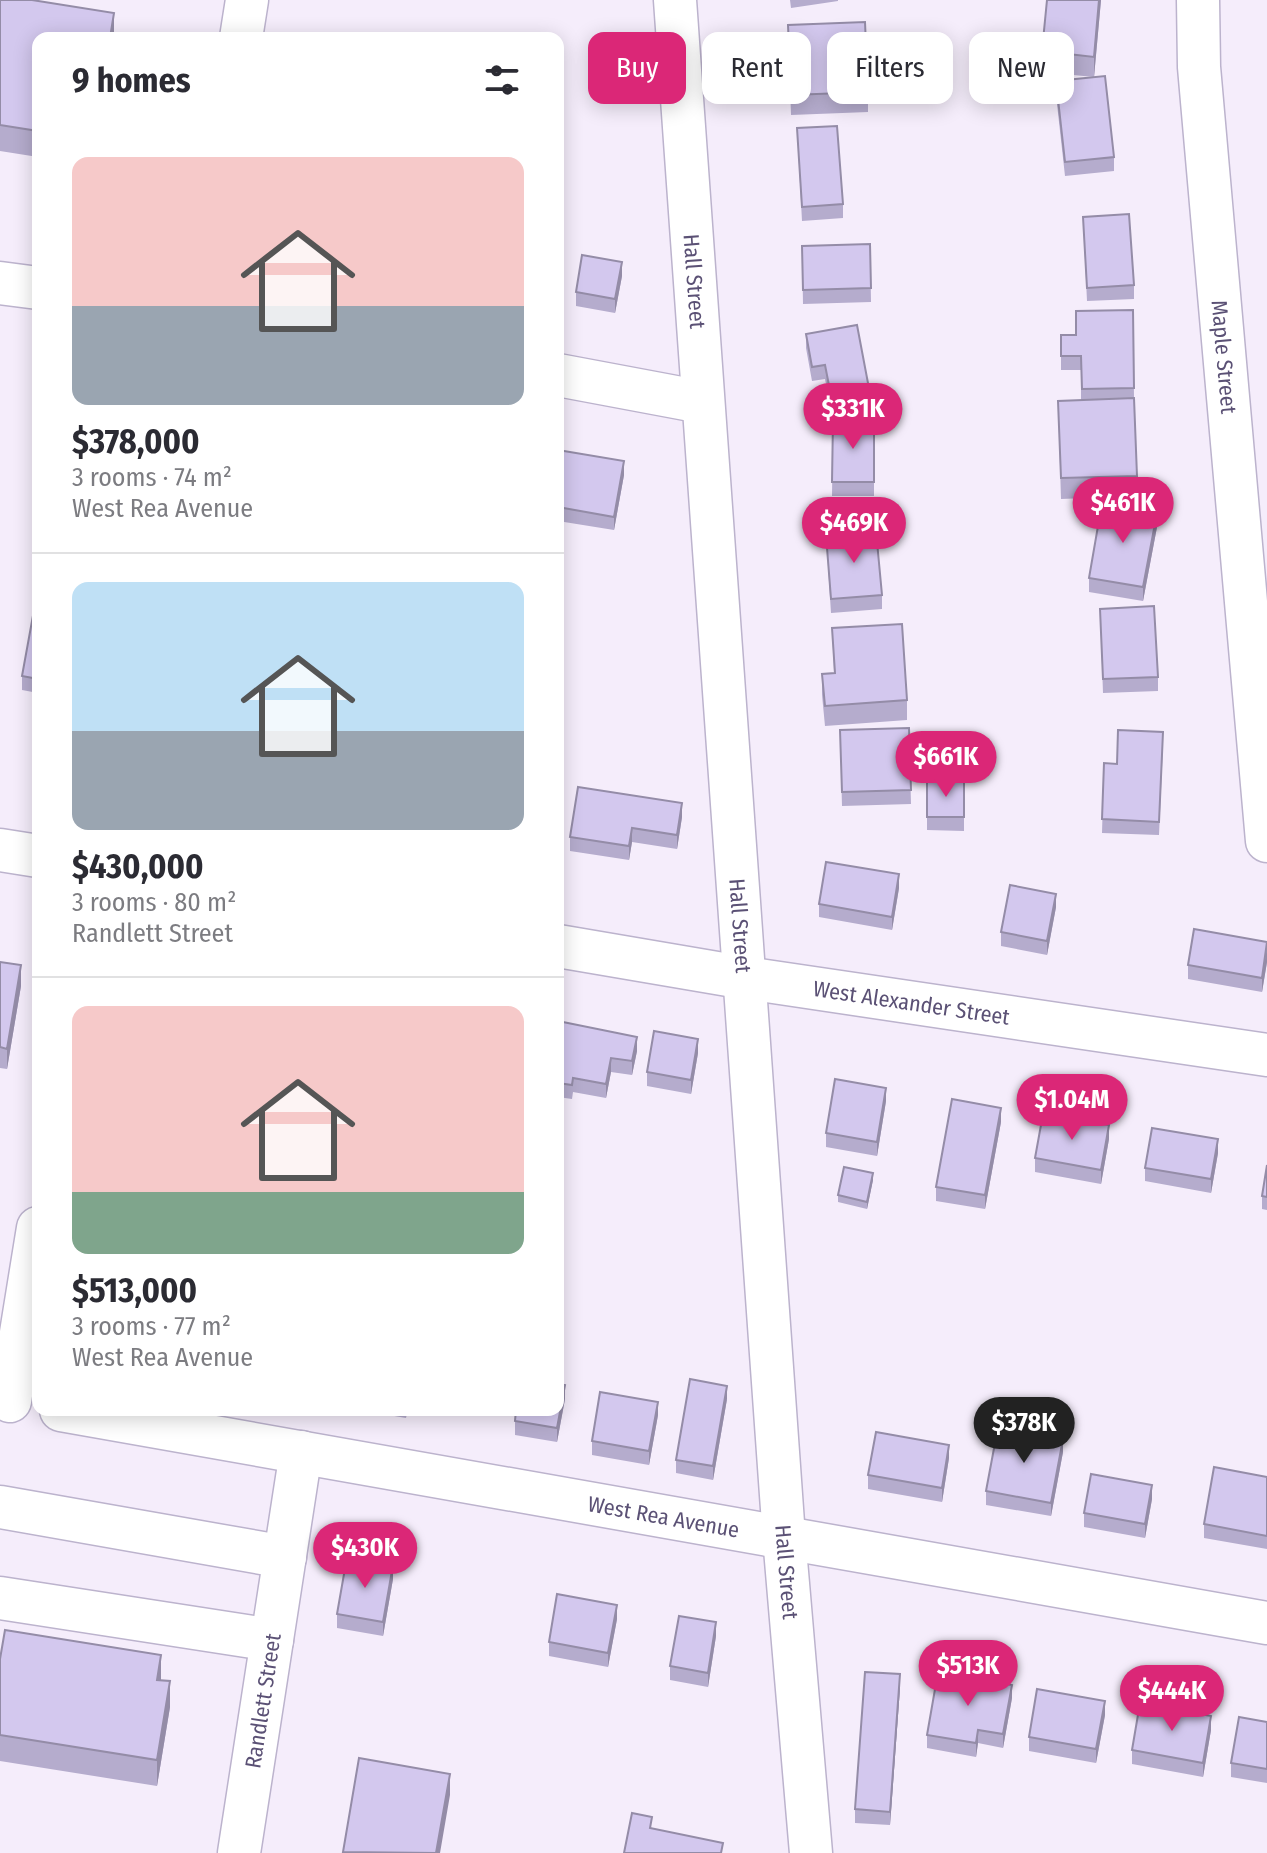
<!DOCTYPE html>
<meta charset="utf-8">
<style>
body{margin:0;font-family:"Fira Sans Condensed",sans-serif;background:#f2f2f3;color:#2b2b33;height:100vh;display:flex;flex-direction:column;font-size:30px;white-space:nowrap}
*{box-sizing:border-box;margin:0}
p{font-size:26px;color:#7c7c81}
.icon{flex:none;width:44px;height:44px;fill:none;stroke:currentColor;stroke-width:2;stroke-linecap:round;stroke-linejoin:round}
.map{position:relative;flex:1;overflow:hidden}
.sheet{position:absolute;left:32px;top:32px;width:532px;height:1384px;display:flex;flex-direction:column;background:#fff;border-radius:16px;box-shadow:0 4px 20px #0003}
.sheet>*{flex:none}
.guide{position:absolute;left:588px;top:32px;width:558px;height:72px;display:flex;gap:16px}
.price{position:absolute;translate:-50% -68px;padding:0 18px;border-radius:28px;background:#db2777;color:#fff;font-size:26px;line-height:52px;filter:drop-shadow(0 2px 4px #0008)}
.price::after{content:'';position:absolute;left:50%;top:48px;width:24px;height:18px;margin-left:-12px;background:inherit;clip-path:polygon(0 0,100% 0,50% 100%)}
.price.current{background:#222;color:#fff}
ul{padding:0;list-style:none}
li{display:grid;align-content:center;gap:16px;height:424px;padding:0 40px}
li+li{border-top:2px solid #e1e1e2}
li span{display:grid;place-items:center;height:248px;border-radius:16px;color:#555}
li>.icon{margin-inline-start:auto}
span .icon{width:144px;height:144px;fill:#fffc;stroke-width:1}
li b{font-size:34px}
h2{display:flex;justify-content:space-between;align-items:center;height:96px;padding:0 40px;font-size:34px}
.pill{padding:0 28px;border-radius:16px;background:#fff;box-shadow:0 4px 20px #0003;font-size:28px;line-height:72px}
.pill.current{background:#db2777;color:#fff}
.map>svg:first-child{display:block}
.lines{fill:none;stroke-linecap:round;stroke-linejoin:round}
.minor-casing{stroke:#bcb3cd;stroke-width:45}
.minor{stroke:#fff;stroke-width:42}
.wall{fill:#b5accd}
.shaded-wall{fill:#948ca7}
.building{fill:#d3c8ee;stroke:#948ca7;stroke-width:2}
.labels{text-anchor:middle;stroke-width:8;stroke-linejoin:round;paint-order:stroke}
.street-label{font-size:22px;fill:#5b5175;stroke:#f9f4fe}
</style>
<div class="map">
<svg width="1267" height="1853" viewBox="0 0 1267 1853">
<rect width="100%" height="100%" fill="#f5edfb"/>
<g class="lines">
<defs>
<g id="minor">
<path id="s1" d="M 675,0 L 784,1537 L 811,1853"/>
<path id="s2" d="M 1198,0 L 1199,67 L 1267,841"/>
<path d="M 241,38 L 247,0"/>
<path d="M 0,283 L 38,288"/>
<path d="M 558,375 L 702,402"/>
<path d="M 0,850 L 38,856"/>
<path id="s3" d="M 558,946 L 746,978 L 1267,1055"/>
<path d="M 10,1401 L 38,1228"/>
<path id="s4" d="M 61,1410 L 1267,1623"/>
<path d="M 0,1507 L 285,1557"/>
<path d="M 0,1598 L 272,1640"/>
<path id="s5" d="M 239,1853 L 301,1452"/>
</g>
</defs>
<use href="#minor" class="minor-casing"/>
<use href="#minor" class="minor"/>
</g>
<path class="wall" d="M 0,0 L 114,38 L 38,38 L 38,157 L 0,151 Z
M 790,0 L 838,0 L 838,1 L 791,8 Z
M 1047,0 L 1101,0 L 1094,77 L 1042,72 L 1042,51 Z
M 788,25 L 868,92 L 868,112 L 791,115 Z
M 1056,81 L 1114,157 L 1114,171 L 1065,176 L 1056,95 Z
M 797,128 L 843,204 L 843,218 L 802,221 Z
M 1083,217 L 1134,285 L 1134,299 L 1087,301 Z
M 870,244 L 871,302 L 803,304 L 802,246 Z
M 622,276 L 615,313 L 576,306 L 576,292 Z
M 1133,310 L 1134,398 L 1137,496 L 1061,499 L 1058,401 L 1081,400 L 1081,370 L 1061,370 L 1061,335 L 1076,335 Z
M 806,334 L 871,399 L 871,413 L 833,420 L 825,379 L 812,381 L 806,348 Z
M 833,420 L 874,421 L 874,496 L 832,496 Z
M 558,450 L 624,475 L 614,530 L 558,521 Z
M 1157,527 L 1143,601 L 1089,592 L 1089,578 Z
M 826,535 L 882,595 L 882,609 L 831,613 Z
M 38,599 L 38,693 L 22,690 L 22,676 Z
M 1100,609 L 1158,677 L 1158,691 L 1103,693 Z
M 832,628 L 907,700 L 907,720 L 825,726 L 822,695 L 822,674 L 834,673 Z
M 909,728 L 911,804 L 842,806 L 840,730 Z
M 1163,746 L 1159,835 L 1102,833 L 1104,763 L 1117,764 Z
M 927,781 L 964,781 L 964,831 L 927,830 Z
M 682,817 L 677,849 L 632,842 L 629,860 L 570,851 L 570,837 Z
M 899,888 L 892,930 L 819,917 L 819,904 Z
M 1056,907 L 1047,955 L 1001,946 L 1001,932 Z
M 1267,942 L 1267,962 L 1262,992 L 1188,979 L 1188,965 Z
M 0,962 L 21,986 L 7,1069 L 0,1068 Z
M 558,1021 L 637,1051 L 632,1075 L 611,1072 L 606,1098 L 573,1092 L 572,1099 L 558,1097 Z
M 698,1053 L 691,1094 L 647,1086 L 647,1072 Z
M 886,1101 L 877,1156 L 826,1147 L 826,1133 Z
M 1001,1122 L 985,1209 L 936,1201 L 936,1187 Z
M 1109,1139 L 1101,1184 L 1035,1172 L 1035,1158 Z
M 1218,1153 L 1211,1193 L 1145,1181 L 1145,1168 Z
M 1267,1165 L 1267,1210 L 1262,1209 L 1262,1196 Z
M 873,1180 L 867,1209 L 838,1202 L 838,1195 Z
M 565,1399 L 557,1442 L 515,1435 L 515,1421 Z
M 727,1399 L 713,1480 L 676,1473 L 676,1460 Z
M 294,1410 L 327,1410 L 326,1416 Z
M 365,1410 L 408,1410 L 406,1418 L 365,1411 Z
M 658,1415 L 649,1465 L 592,1455 L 592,1441 Z
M 1063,1452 L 1051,1516 L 986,1505 L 986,1491 Z
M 949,1458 L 942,1502 L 868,1489 L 868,1475 Z
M 1267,1477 L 1267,1549 L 1204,1538 L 1204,1524 Z
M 1152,1499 L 1145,1538 L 1084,1527 L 1084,1513 Z
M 393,1579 L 383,1636 L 337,1628 L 337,1614 Z
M 617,1619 L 608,1667 L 549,1656 L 549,1642 Z
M 716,1636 L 708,1687 L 670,1680 L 670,1666 Z
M 0,1659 L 161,1680 L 170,1707 L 157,1786 L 0,1761 Z
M 900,1688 L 890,1825 L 855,1823 L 855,1809 Z
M 1012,1698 L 1003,1748 L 978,1743 L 976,1757 L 927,1748 L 927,1735 Z
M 1105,1715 L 1096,1763 L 1029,1751 L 1029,1737 Z
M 1267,1722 L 1267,1783 L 1231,1777 L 1231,1763 Z
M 1211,1730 L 1203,1777 L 1132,1764 L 1132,1750 Z"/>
<path class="shaded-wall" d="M 1099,0 L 1101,0 L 1094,77 L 1094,57 Z
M 114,13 L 114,38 L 110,38 Z
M 622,262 L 622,276 L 615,313 L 615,299 Z
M 624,461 L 624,475 L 614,530 L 614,517 Z
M 1157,513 L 1157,527 L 1143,601 L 1143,587 Z
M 682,803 L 682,817 L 677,849 L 677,835 Z
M 632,828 L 632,842 L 629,860 L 629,846 Z
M 899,874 L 899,888 L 892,930 L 892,917 Z
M 1056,894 L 1056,907 L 1047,955 L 1047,941 Z
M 1267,948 L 1267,962 L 1262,992 L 1262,978 Z
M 21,965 L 21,986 L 7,1069 L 7,1049 Z
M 637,1037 L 637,1051 L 632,1075 L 632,1061 Z
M 698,1039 L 698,1053 L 691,1094 L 691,1080 Z
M 611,1058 L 611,1072 L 606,1098 L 606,1084 Z
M 886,1088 L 886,1101 L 877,1156 L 877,1142 Z
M 1001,1108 L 1001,1122 L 985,1209 L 985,1195 Z
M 1109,1125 L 1109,1139 L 1101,1184 L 1101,1170 Z
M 1218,1139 L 1218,1153 L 1211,1193 L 1211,1179 Z
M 873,1173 L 873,1180 L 867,1209 L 867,1202 Z
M 565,1385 L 565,1399 L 557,1442 L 557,1428 Z
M 727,1386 L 727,1399 L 713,1480 L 713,1466 Z
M 658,1402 L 658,1415 L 649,1465 L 649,1451 Z
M 1063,1439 L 1063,1452 L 1051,1516 L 1051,1503 Z
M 949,1445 L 949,1458 L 942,1502 L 942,1488 Z
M 1152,1485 L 1152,1499 L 1145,1538 L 1145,1524 Z
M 393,1565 L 393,1579 L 383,1636 L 383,1622 Z
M 617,1605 L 617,1619 L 608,1667 L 608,1653 Z
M 716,1622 L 716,1636 L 708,1687 L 708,1673 Z
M 161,1655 L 161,1681 L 157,1680 Z
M 900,1674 L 900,1688 L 890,1825 L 890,1812 Z
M 170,1681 L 170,1707 L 157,1786 L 157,1760 Z
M 1012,1685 L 1012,1698 L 1003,1748 L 1003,1734 Z
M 1105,1701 L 1105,1715 L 1096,1763 L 1096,1749 Z
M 1211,1716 L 1211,1730 L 1203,1777 L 1203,1763 Z
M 978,1730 L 978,1743 L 976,1757 L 976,1743 Z
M 450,1774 L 450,1795 L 440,1853 L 436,1853 Z"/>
<path class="building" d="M 0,0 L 32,0 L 114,13 L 110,38 L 38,38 L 38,131 L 0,125 Z
M 1047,0 L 1099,0 L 1094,57 L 1042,51 Z
M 865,22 L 868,92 L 791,95 L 788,25 Z
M 1105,76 L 1114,157 L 1065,162 L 1056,81 Z
M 837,126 L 843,204 L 802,207 L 797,128 Z
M 1129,214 L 1134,285 L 1087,288 L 1083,217 Z
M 870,244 L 871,288 L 803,290 L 802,246 Z
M 582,255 L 622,262 L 615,299 L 576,292 Z
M 1133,310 L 1134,388 L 1082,389 L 1081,356 L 1061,356 L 1061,335 L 1076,335 L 1076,311 Z
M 857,325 L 871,399 L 833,406 L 825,365 L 812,367 L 806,334 Z
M 1134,398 L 1137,476 L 1061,478 L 1058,401 Z
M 833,420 L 874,421 L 874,482 L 832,482 Z
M 558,450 L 624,461 L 614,517 L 558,507 Z
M 1102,503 L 1157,513 L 1143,587 L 1089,578 Z
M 876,531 L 882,595 L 831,599 L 826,535 Z
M 36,599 L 38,599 L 38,679 L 22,676 Z
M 1154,606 L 1158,677 L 1103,679 L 1100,609 Z
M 902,624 L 907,700 L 825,706 L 822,674 L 835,673 L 832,628 Z
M 909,728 L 911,790 L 842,792 L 840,730 Z
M 1118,730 L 1163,732 L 1159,822 L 1102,819 L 1104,763 L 1117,764 Z
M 927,781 L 964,781 L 964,817 L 927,817 Z
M 578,787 L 682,803 L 677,835 L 632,828 L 629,846 L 570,837 Z
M 826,862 L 899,874 L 892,917 L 819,904 Z
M 1010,885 L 1056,894 L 1047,941 L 1001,932 Z
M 1194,929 L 1267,942 L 1262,978 L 1188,965 Z
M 0,962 L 21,965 L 7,1049 L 0,1047 Z
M 558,1021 L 637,1037 L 632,1061 L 611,1058 L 606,1084 L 573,1078 L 572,1085 L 558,1083 Z
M 654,1031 L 698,1039 L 691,1080 L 647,1072 Z
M 835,1079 L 886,1088 L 877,1142 L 826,1133 Z
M 952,1099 L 1001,1108 L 985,1195 L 936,1187 Z
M 1043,1114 L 1109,1125 L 1101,1170 L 1035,1158 Z
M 1152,1128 L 1218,1139 L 1211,1179 L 1145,1168 Z
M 1267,1165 L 1267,1197 L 1262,1196 Z
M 844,1167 L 873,1173 L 867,1202 L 838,1195 Z
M 690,1379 L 727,1386 L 713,1466 L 676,1460 Z
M 558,1384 L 565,1385 L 557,1428 L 515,1421 L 516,1410 L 558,1410 Z
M 600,1392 L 658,1402 L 649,1451 L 592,1441 Z
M 998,1427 L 1063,1439 L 1051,1503 L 986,1491 Z
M 876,1432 L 949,1445 L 942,1488 L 868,1475 Z
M 1214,1467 L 1267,1477 L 1267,1536 L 1204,1524 Z
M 1091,1474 L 1152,1485 L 1145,1524 L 1084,1513 Z
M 347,1557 L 393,1565 L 383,1622 L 337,1614 Z
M 557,1594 L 617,1605 L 608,1653 L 549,1642 Z
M 679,1616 L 716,1622 L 708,1673 L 670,1666 Z
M 5,1630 L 161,1655 L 157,1680 L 170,1681 L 157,1760 L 0,1735 L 0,1659 Z
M 865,1672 L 900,1674 L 890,1812 L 855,1809 Z
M 938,1672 L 1012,1685 L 1003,1734 L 978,1730 L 976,1743 L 927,1735 Z
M 1037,1689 L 1105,1701 L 1096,1749 L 1029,1737 Z
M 1140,1703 L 1211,1716 L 1203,1763 L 1132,1750 Z
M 1239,1717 L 1267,1722 L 1267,1769 L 1231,1763 Z
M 359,1758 L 450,1774 L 436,1853 L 343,1852 Z
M 632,1813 L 652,1817 L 650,1828 L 723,1843 L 721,1853 L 624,1853 Z"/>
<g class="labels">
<g class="street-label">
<text dy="8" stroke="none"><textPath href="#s1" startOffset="282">Hall Street</textPath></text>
<text dy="8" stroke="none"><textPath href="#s2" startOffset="358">Maple Street</textPath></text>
<text dy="8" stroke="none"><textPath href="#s1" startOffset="928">Hall Street</textPath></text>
<text dy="8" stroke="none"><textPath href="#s3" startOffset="358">West Alexander Street</textPath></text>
<text dy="8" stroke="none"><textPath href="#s4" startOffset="612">West Rea Avenue</textPath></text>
<text dy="8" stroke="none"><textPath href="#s1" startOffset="1576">Hall Street</textPath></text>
<text dy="8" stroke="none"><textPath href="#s5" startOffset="154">Randlett Street</textPath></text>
</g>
</g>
</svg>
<b class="price" style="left:853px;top:451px">$331K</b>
<b class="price" style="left:1123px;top:545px">$461K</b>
<b class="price" style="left:854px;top:565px">$469K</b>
<b class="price" style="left:946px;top:799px">$661K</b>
<b class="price" style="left:1072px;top:1142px">$1.04M</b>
<b class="price current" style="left:1024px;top:1465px">$378K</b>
<b class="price" style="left:365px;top:1590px">$430K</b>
<b class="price" style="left:968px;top:1708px">$513K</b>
<b class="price" style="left:1172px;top:1733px">$444K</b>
<div class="guide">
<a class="pill current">Buy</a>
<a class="pill">Rent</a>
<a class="pill">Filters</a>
<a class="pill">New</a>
</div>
<section class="sheet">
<h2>9 homes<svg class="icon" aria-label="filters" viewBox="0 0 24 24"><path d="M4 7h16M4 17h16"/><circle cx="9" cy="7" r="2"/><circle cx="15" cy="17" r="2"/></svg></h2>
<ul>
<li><span style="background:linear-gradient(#f6c9c9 60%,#9aa5b1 0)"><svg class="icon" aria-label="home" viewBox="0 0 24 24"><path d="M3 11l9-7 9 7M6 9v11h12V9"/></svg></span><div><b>$378,000</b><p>3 rooms · 74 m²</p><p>West Rea Avenue</p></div></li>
<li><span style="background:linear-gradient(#bfe0f5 60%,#9aa5b1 0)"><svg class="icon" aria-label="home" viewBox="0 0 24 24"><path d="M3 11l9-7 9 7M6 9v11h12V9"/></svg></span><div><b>$430,000</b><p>3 rooms · 80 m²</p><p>Randlett Street</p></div></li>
<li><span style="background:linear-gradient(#f6c9c9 75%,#7fa58c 0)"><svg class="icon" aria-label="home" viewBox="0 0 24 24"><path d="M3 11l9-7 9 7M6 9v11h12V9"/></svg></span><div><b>$513,000</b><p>3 rooms · 77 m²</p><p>West Rea Avenue</p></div></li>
</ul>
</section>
</div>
